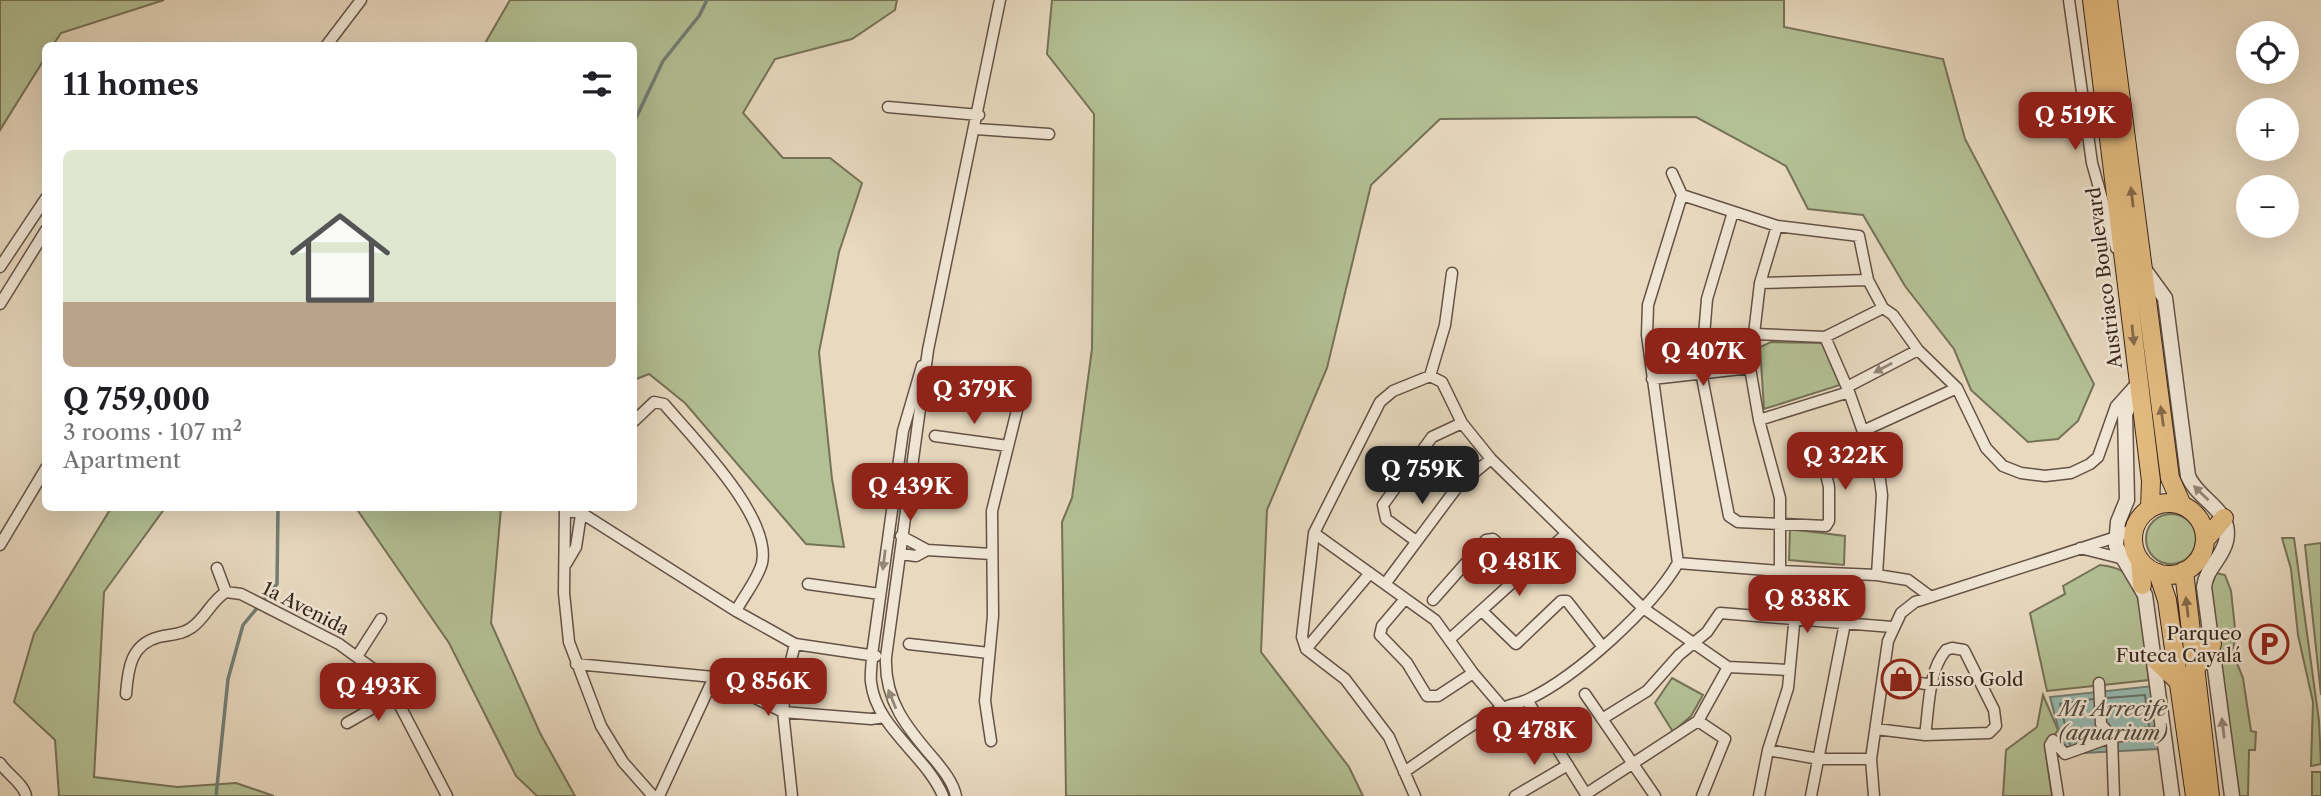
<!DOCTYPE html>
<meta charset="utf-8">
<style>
body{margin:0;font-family:"Libre Caslon Text",serif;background:#f6f6f6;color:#202124;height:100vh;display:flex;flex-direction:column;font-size:26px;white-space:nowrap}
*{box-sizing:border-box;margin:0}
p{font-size:23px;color:#757577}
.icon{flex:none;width:38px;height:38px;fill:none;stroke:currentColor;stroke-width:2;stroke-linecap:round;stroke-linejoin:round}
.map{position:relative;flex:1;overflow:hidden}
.panel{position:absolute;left:42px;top:42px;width:595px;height:469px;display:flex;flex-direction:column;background:#fff;border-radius:10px;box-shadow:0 7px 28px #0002}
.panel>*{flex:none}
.buttons{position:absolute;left:2236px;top:21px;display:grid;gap:14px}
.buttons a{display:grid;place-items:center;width:63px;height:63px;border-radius:50%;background:#fff;box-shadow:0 7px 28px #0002;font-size:35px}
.price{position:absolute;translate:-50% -60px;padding:0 16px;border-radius:14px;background:#8f2418;color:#fff;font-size:23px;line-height:46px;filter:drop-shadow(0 2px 4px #0008)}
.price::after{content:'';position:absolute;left:50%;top:42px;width:21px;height:16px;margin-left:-10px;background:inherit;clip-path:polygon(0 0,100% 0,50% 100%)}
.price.current{background:#222;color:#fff}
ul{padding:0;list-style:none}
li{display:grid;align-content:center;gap:14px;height:371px;padding:0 21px}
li+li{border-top:2px solid #e0e0e0}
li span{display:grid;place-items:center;height:217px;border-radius:10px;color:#555}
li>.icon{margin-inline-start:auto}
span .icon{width:126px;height:126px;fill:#fffc;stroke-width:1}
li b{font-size:30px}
h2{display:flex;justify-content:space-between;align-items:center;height:84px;padding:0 21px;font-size:30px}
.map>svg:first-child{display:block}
.green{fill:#b3c094;stroke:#767258;stroke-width:2}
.water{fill:#97bab1;stroke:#717e76;stroke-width:2}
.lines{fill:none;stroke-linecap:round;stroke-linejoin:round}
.shore{stroke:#687067;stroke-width:2}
.stream{stroke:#717e76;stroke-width:3.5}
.minor-casing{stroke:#645246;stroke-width:13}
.tertiary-casing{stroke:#645246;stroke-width:17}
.primary-casing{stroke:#38251d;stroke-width:20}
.minor{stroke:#f0e6d5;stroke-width:10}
.tertiary{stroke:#f0e6d5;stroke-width:14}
.primary{stroke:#e4bc80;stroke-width:18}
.oneway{fill:#85694a}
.oneway2{fill:#948679}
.labels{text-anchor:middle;stroke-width:5;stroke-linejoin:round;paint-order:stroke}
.street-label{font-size:19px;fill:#38251d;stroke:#f0e6d5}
.poi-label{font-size:19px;fill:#38251d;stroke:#f0e6d5;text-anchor:end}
.water-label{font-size:21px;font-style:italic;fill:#504a42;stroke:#f0e6d5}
</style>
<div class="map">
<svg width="2321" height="796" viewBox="0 0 2321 796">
<rect width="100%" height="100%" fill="#e8d9bf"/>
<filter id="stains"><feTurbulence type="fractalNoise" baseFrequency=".00286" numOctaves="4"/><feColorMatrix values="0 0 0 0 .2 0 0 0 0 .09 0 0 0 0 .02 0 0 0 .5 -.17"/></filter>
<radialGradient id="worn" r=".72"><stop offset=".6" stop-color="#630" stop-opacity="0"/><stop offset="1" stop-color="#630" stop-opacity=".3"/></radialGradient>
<path class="green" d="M 0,0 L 164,0 L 61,33 L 53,45 L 46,46 L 45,58 L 0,130 Z
M 510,0 L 897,0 L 895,10 L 852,39 L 775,59 L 743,113 L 783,158 L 830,158 L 862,183 L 839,252 L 819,352 L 832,479 L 844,547 L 806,544 L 685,403 L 649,374 L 634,380 L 634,46 L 484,45 Z
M 1052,0 L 1784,0 L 1784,27 L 1943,59 L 1965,139 L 2094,384 L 2078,421 L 2058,439 L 2028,442 L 1971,390 L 1954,349 L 1905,286 L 1863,215 L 1808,209 L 1786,166 L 1696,117 L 1440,119 L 1371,185 L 1327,368 L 1267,510 L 1261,652 L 1349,767 L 1363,796 L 1066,796 L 1062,522 L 1072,498 L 1092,349 L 1094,114 L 1047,54 Z
M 1771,342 L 1822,343 L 1840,385 L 1764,409 L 1760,347 Z
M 111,508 L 165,508 L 104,592 L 94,777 L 177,787 L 236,783 L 274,796 L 59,796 L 55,740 L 14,702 L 34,634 Z
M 356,508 L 501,508 L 491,623 L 540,733 L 575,796 L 537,796 L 516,776 L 449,643 Z
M2146 539a25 25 0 1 1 50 0a25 25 0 1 1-50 0Z
M 1790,529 L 1845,536 L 1844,565 L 1789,560 Z
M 2282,538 L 2294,538 L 2319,721 L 2321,764 L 2311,766 L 2313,702 L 2298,635 L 2291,569 Z
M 2321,543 L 2321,695 L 2305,545 Z
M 2100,565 C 2111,567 2123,568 2129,578 C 2145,601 2145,653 2149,680 L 2047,691 L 2030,613 L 2065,594 L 2063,586 Z
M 2216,573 L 2225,575 L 2231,591 L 2236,638 L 2232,651 L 2243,678 L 2251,731 L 2256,732 L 2255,750 L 2249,750 L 2248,796 L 2239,796 L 2211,587 Z
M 1672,678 L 1703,695 L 1691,716 L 1673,732 L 1655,703 Z
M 2043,695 L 2058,730 L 2045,748 L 2052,796 L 2003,796 L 2006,750 L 2037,727 Z
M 2321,772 L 2321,796 L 2312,796 L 2312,772 Z"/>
<path class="water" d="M 2153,686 L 2158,749 L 2065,754 L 2050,697 Z"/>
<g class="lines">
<path class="shore" d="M 2107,698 L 2145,695 L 2149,726
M 2070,745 L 2060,704 L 2093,699"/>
<path class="stream" d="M 634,122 L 663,61 L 699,16 L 707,0
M 216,796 L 228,679 L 243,625 L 277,584 L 278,508"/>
<defs>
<path id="minor" d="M 2069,0 L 2092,163 L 2116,248
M 326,46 L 361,0
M 888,107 L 979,115
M 976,129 L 1049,134
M 1682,195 L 1777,226 L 1859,236 L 1868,280 L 1883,308 L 1893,315 L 1918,350 L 1957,388 L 1986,448 L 2003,466 L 2021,473 L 2045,476 L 2071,473 L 2090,464 L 2098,457 L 2116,406 L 2133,387
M 1733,212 L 1707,299 L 1701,372 L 1729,516 L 1738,522 L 1826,526 L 1829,521 L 1829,487 L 1821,453 L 1865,438
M 1777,226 L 1760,283 L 1750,368 L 1759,420 L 1780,498 L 1780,571
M 0,267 L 46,198
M 1760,283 L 1868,280
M 0,304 L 46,230
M 1755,334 L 1825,337 L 1883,308
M 1825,337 L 1849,392 L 1880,480 L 1882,495 L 1877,575
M 922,366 L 903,431 L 872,655 C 872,664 870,674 871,682 C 876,728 926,755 943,796
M 1430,376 L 1445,325 L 1452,273
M 1652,379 L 1750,368
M 1847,387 L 1918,350
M 1759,420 L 1849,392
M 634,421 L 654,402 L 664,404 C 692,437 772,517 762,563 C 758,579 743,597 736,611
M 1863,431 L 1957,388
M 935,436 L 1008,446
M 565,508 L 564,593 L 569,642 L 601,726 L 623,762 L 653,796
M 565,512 L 580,512 L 736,611 L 795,644 L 876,656
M 1314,533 L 1435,620 L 1473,673 L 1503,708
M 901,536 L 927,550 L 991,554
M 1416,541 L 1386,519 L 1383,505 L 1432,437 L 1462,423
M 0,545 L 46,468
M 2080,548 L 2128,560
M 901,554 L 916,556 L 927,550
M 1678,563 L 1780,571 L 1877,575 L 1908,580 L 1931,597
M 566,564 L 576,547 L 582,508
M 217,568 L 226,592
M 808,584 L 880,594
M 1385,584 L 1458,486 L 1491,459
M 1405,599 L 1382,626 L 1380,635 L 1407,663 L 1427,696 L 1438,696 L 1473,673
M 1433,600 L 1486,540 L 1493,539 L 1527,569
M 1482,611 L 1516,644 L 1561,601 L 1567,601 L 1602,646
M 1451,638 L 1567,533
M 909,644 L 989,653
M 1952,648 L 1964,650 L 1994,710 L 1996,726 L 1989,733 L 1925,735 C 1929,709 1928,671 1946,650 Z
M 1306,649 L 1370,573
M 358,655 L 381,619
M 576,664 L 714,677 L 783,712 L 871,719 L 884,717
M 1883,677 L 1932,685
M 126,694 C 128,668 131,644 159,637 C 171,634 181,635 191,628 C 205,619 211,601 226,592 L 241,594 L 339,644 L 376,671 L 398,702 L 447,796
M 1585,694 L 1655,796
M 1527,700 L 1587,796
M 1602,719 L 1647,691 L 1679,655 L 1707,632 L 1720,613 L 1892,627
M 1698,721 L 1725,739 L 1702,796
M 347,723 L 394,696
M 1876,729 L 1925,735
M 991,741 L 985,701 L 993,616 L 992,511 L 1024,382
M 1768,750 L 1819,759 L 1871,759
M 0,763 C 8,775 24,784 26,796
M 1404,772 C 1436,751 1469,724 1503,708 C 1511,704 1521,703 1529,699 C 1577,676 1651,609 1678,563 L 1647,335 L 1648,305 L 1682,195 L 1672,173
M 1586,794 L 1698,721 L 1728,667
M 659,796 L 714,677
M 792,796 L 783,712 L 786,681 L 795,644
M 956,796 C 953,782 943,770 934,759 C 907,728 884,700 886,657 L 928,350 L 1000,0
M 1415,796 L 1389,737 L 1345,679 L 1306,649 L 1302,637 L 1314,533 L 1380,402 L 1393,391 L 1430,376 L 1442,382 L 1462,423 L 1491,459 L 1643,608 L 1728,667 L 1789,670
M 1515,796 L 1568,765
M 1759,796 L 1768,750 L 1788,688 L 1799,572
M 1811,796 L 1845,623
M 1874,796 L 1871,759 L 1888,641 L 1901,613 L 1915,602 L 2116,537 L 2135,528
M 2058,796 L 2050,745 L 2053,740 L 2065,754 L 2112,737 L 2101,724 L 2099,683
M 2114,796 L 2112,737 L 2164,731"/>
<path id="tertiary" d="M 2141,265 L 2165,298 L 2188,476 C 2198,501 2233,509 2226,541 C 2222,559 2206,568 2204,587 L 2232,796
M 2138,382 L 2125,414 L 2127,500 L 2118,522 L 2116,546 L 2145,595 L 2172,796"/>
<path id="primary" d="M 2092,0 L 2151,481 L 2150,508
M 2108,0 L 2170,478 L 2182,505
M2133 539a36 36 0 1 1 72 0a36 36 0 1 1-72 0Z
M 2205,540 L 2224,518
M 2140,560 L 2142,585
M 2184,571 L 2210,796
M 2158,573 L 2167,600 L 2195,796
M 2156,660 L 2180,683
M 2194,671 L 2212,644"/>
</defs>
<use href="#minor" class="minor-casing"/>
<use href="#tertiary" class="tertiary-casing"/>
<use href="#primary" class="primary-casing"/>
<use href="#minor" class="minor"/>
<use href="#tertiary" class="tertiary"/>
<use href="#primary" class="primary"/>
</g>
<defs><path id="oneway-solid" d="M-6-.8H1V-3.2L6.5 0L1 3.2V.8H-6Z" transform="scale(1.75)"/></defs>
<g class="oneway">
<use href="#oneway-solid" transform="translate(2132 197) rotate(-97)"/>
<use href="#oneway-solid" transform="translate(2133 335) rotate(84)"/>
<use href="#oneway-solid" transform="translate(2162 416) rotate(-98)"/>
<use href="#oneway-solid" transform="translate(2187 607) rotate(-97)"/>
</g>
<g class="oneway2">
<use href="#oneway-solid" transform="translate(1883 368) rotate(152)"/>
<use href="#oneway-solid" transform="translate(2201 493) rotate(-136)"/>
<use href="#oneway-solid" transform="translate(884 560) rotate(97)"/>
<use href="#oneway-solid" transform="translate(892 699) rotate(-112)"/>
<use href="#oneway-solid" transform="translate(2223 728) rotate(-97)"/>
</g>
<defs>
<symbol id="parking-ring" viewBox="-11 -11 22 22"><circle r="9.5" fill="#f0e6d5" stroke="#8f2418" stroke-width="1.5"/><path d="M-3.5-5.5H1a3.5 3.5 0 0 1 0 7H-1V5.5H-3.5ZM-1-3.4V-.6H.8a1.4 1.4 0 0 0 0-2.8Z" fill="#8f2418"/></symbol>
<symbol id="shop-ring" viewBox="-11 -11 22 22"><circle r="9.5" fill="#f0e6d5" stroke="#8f2418" stroke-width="1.5"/><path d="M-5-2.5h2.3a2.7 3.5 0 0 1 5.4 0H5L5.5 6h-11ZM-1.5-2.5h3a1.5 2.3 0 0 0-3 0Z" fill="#8f2418"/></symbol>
</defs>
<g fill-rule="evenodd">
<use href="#parking-ring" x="2247" y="622" width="44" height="44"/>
<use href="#shop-ring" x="1879" y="657" width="44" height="44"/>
</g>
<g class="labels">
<g class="street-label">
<text transform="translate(2104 278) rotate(-97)" y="7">Austriaco Boulevard</text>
<text transform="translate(306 608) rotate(27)" y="7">1a Avenida</text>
</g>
<g class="poi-label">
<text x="2242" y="640">Parqueo<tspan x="2242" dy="22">Futeca Cayalá</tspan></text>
<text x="1928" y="686" text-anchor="start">Lisso Gold</text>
</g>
<g class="water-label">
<text x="2113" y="716">Mi Arrecife<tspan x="2113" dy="24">(aquarium)</tspan></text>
</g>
</g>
<rect width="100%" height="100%" filter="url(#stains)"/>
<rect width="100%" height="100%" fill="url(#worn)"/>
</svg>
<div class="buttons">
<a><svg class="icon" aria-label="locate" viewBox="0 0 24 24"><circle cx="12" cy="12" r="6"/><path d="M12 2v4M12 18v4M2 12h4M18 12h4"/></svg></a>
<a>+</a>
<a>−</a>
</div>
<b class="price" style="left:2075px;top:152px">Q 519K</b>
<b class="price" style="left:1703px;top:388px">Q 407K</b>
<b class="price" style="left:974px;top:426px">Q 379K</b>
<b class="price" style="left:1845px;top:492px">Q 322K</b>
<b class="price current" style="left:1422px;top:506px">Q 759K</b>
<b class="price" style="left:910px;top:523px">Q 439K</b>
<b class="price" style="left:1519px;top:598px">Q 481K</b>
<b class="price" style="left:1807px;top:635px">Q 838K</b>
<b class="price" style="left:768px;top:718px">Q 856K</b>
<b class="price" style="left:378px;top:723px">Q 493K</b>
<b class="price" style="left:1534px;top:767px">Q 478K</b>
<section class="panel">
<h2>11 homes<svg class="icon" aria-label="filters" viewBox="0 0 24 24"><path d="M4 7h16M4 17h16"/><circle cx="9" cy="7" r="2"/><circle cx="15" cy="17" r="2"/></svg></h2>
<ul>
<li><span style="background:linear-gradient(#dfe7d0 70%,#b9a48a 0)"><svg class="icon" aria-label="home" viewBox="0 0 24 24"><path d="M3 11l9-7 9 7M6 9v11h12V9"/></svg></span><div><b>Q 759,000</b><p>3 rooms · 107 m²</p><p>Apartment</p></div></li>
</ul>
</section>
</div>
